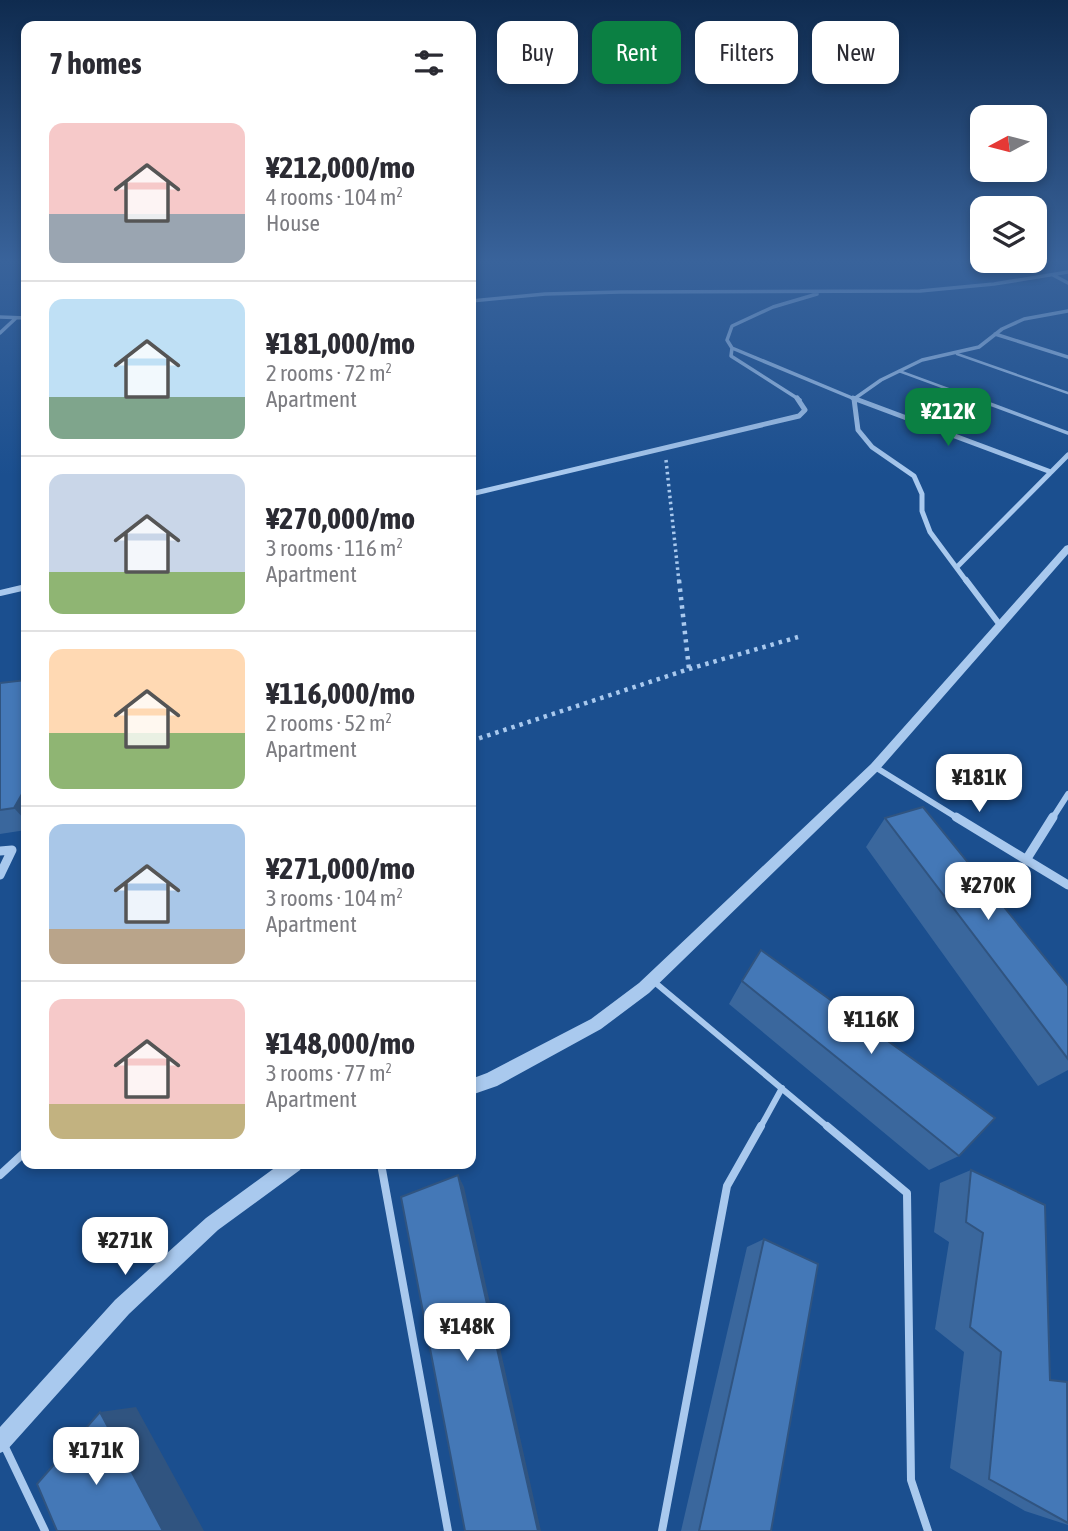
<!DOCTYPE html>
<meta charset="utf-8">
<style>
body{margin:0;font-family:"Asap Condensed",sans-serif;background:#f7f7f7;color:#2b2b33;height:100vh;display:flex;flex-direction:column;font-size:26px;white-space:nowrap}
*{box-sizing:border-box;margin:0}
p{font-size:23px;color:#7c7c81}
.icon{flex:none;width:38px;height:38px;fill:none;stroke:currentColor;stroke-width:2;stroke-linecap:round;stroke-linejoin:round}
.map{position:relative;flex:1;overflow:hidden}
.sheet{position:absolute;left:21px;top:21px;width:455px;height:1148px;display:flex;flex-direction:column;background:#fff;border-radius:14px;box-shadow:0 4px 10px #0003}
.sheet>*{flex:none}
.top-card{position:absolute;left:497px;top:21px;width:466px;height:63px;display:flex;gap:14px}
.needle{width:46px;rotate:263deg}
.tools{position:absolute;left:970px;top:105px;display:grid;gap:14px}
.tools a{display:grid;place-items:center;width:77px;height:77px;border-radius:14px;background:#fff;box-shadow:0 4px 10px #0003;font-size:35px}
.price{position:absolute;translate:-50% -60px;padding:0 16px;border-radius:14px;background:#fff;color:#222;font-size:23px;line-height:46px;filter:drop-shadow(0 2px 4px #0008)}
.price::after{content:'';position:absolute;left:50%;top:42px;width:21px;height:16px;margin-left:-10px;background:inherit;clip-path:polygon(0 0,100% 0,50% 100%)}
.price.current{background:#0b8043;color:#fff}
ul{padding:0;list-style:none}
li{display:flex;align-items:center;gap:21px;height:175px;padding:0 28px}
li+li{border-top:2px solid #e1e1e2}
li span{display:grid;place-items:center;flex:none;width:196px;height:140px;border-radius:14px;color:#555}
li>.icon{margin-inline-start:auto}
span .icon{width:84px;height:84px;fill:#fffc;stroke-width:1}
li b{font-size:30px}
h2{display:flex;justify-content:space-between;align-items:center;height:84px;padding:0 28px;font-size:30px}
.pill{padding:0 24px;border-radius:14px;background:#fff;box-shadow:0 4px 10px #0003;font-size:24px;line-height:63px}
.pill.current{background:#0b8043;color:#fff}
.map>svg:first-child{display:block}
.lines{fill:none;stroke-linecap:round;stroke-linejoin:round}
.path-far1{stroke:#a9c9ee;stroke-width:3.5;stroke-dasharray:2.5 3.5;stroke-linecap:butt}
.path{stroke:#a9c9ee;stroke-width:4.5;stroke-dasharray:3.5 5;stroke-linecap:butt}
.service-far3{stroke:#a9c9ee;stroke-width:2.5}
.service-far2{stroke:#a9c9ee;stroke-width:3.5}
.service-far1{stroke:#a9c9ee;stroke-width:6}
.service{stroke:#a9c9ee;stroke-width:8}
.minor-far3{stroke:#a9c9ee;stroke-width:3.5}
.minor-far2{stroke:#a9c9ee;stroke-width:5}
.minor-far1{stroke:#a9c9ee;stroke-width:6}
.minor{stroke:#a9c9ee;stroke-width:9}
.tertiary{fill:#a9c9ee;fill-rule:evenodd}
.wall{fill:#3a679d}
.shaded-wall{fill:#305480}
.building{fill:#4478b7;stroke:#305480;stroke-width:2}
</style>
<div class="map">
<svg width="1068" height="1531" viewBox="0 0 1068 1531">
<rect width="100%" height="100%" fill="#1b4f8f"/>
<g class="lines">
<path class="path-far1" d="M 666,460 L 679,582"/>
<path class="path" d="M 679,580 L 689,669
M 471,741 L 689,669 L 798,637"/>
<path class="service-far3" d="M 957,354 L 1068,393
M 899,371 L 978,400"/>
<path class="service-far2" d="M 974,398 L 1068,433"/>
<path class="service-far1" d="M 652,980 L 829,1128
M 760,1128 L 782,1088"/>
<path class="service" d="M 827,1126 L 907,1193 L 911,1480 L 928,1531
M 381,1164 L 448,1531
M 0,1175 L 26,1151
M 5,1447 L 45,1531
M 662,1531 L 727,1186 L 761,1126"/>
<path class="minor-far3" d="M 1053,275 L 1068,283
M 817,294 L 773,307 L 732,326 L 727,340 L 732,348 L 857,400
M 471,301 L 545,294 L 620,292 L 920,291 L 994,284 L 1068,272
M 0,317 L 26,318
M 0,333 L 16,318
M 995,334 L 1068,357
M 732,348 L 731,356 L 800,400
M 854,399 L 881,380 L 922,360 L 979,347 L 1002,329 L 1024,319 L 1068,311"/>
<path class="minor-far2" d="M 853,398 L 1051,472
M 854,399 L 858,430 L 872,447 L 914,476 L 922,494 L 922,511 L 930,532 L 967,582
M 471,494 L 799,416 L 805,410 L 797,398
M 957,567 L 1068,455"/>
<path class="minor-far1" d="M 966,580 L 1000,625
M 0,593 L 26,587
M 875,767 L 959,819
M 1052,819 L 1068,794"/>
<path class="minor" d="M 956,817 L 1068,885
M 0,851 L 12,850 L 0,875
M 1026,860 L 1053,817"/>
<path class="tertiary" d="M 1068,545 L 1068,554 L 879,770 L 649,993 L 601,1029 L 497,1086 L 471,1095 L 471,1079 L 487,1073 L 591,1019 L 639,983 L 871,764 L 1065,546 Z
M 280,1164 L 303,1164 L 300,1170 L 218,1230 L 129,1314 L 7,1450 L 0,1453 L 0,1427 L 115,1300 L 206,1218 Z"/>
</g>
<path class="wall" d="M 26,680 L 26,830 L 0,834 L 0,683 Z
M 885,818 L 1068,986 L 1068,1070 L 1038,1086 L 866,847 Z
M 742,981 L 959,1156 L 929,1170 L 729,1004 Z
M 971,1170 L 1050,1380 L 1068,1410 L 1068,1525 L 1025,1511 L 950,1468 L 964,1352 L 935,1329 L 949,1242 L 934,1232 L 940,1183 Z
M 764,1239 L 771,1531 L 681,1531 L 747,1247 Z"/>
<path class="shaded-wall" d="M 26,787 L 26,821 L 14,808 Z
M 458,1175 L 464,1187 L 541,1531 L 538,1531 Z
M 136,1407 L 204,1531 L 163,1531 L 100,1412 Z"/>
<path class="building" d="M 26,680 L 26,787 L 14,808 L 0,810 L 0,683 Z
M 923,807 L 1068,986 L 1068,1059 L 885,818 Z
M 761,950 L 995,1118 L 959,1156 L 742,981 Z
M 971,1170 L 1045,1205 L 1050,1380 L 1067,1382 L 1068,1523 L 989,1479 L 1001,1352 L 970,1327 L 983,1233 L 966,1222 Z
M 458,1175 L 538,1531 L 465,1531 L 401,1197 Z
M 764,1239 L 818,1264 L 771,1531 L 699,1531 Z
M 100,1412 L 163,1531 L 57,1531 L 37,1484 Z"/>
<linearGradient id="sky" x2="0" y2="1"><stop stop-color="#0f2b4f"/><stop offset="0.55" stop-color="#39639b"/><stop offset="1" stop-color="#39639b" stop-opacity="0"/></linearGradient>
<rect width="1068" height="475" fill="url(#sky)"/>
</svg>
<div class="tools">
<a><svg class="needle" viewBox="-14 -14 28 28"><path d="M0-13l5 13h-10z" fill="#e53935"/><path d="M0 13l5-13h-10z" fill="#7c7c81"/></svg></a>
<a><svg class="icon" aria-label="layers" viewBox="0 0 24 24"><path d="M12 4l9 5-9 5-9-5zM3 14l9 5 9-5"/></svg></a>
</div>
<b class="price current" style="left:948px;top:448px">¥212K</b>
<b class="price" style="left:979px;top:814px">¥181K</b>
<b class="price" style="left:988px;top:922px">¥270K</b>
<b class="price" style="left:871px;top:1056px">¥116K</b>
<b class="price" style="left:125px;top:1277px">¥271K</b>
<b class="price" style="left:467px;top:1363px">¥148K</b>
<b class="price" style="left:96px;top:1487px">¥171K</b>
<div class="top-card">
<a class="pill">Buy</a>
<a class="pill current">Rent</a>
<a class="pill">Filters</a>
<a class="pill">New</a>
</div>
<section class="sheet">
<h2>7 homes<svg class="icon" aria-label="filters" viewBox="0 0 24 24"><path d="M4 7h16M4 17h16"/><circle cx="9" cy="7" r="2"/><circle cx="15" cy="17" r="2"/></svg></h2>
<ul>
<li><span style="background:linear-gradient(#f6c9c9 65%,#9aa5b1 0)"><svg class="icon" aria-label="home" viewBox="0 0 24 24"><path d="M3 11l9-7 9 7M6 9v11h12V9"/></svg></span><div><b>¥212,000/mo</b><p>4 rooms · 104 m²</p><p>House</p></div></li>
<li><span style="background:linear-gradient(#bfe0f5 70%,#7fa58c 0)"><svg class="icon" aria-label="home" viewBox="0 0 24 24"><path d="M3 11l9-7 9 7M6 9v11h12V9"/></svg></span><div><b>¥181,000/mo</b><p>2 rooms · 72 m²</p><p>Apartment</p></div></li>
<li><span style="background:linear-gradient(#c9d6e8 70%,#8fb573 0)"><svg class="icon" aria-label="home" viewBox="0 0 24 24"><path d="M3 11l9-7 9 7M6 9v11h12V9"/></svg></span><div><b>¥270,000/mo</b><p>3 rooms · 116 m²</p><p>Apartment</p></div></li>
<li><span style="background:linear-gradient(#ffd9b3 60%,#8fb573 0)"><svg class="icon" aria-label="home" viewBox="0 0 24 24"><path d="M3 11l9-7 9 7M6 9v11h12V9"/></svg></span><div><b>¥116,000/mo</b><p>2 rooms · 52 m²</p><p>Apartment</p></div></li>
<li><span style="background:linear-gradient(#a9c7e8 75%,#b9a48a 0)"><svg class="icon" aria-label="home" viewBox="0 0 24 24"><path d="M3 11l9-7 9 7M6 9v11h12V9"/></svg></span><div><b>¥271,000/mo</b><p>3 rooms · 104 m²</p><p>Apartment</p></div></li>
<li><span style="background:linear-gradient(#f6c9c9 75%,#c2b280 0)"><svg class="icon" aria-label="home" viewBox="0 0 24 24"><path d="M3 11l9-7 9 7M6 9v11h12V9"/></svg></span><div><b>¥148,000/mo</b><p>3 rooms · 77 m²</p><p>Apartment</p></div></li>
</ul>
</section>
</div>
